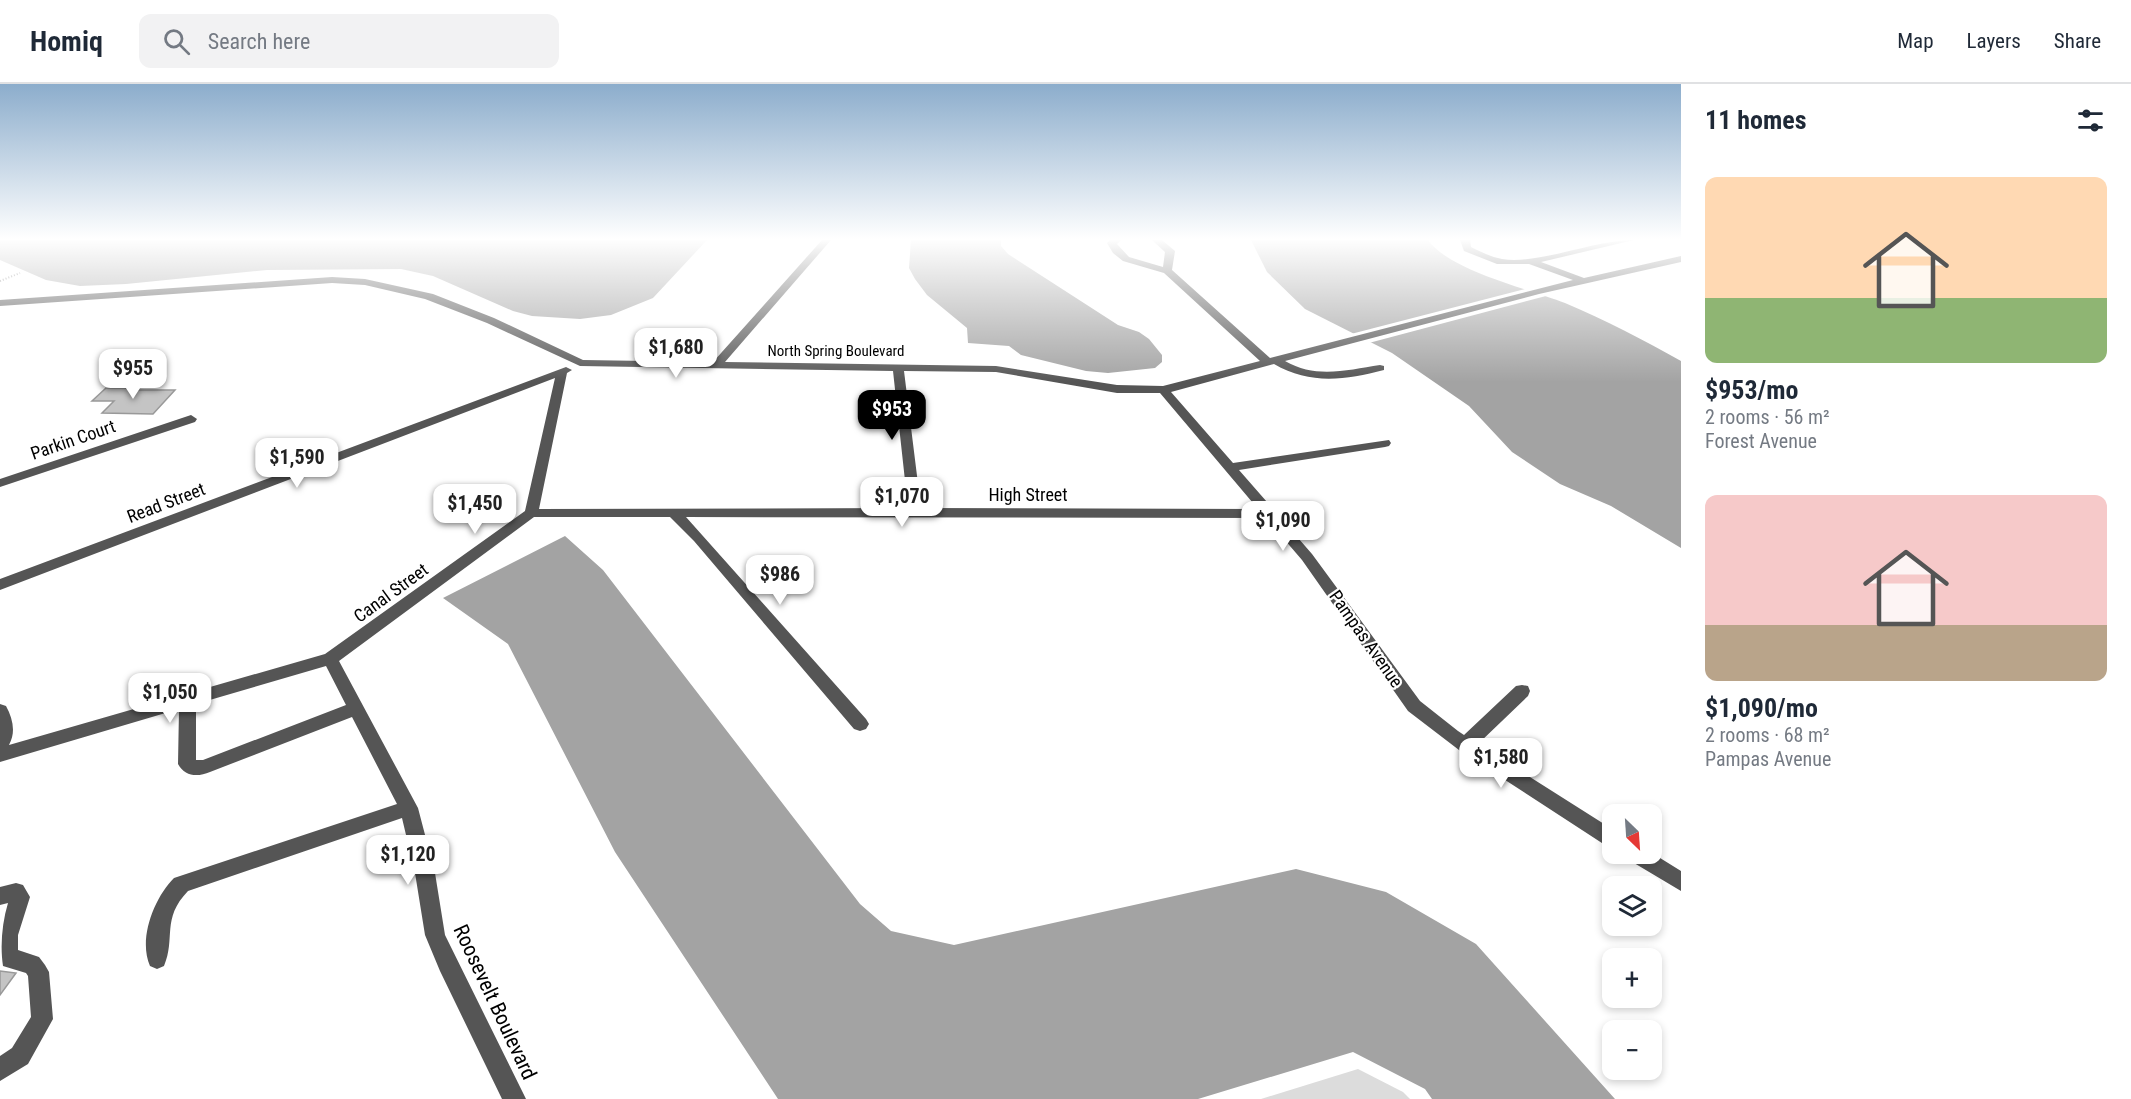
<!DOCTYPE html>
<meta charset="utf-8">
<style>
body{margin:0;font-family:"Roboto Condensed",sans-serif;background:#f2f2f3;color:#1f2937;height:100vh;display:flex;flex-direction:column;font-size:22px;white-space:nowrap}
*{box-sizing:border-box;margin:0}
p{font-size:20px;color:#747a83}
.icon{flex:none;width:33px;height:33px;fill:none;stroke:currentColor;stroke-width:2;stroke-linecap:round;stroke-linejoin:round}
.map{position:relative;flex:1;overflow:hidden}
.side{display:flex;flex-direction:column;background:#fff;width:450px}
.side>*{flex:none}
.needle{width:39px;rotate:155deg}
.fabs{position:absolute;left:1602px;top:720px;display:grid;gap:12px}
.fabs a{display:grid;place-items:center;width:60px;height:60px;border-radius:12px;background:#fff;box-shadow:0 3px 9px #0003;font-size:30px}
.price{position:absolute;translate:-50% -51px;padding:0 14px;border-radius:12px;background:#fff;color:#222;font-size:20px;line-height:39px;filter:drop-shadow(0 2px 3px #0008)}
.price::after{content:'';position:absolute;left:50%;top:36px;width:18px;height:14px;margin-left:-9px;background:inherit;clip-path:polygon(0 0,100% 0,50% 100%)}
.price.current{background:#000;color:#fff}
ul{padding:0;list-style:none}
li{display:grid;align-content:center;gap:12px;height:318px;padding:0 24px}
li span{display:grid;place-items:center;height:186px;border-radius:12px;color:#555}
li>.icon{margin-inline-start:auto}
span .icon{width:108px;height:108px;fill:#fffc;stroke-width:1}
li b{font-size:26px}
h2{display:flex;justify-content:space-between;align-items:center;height:72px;padding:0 24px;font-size:26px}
header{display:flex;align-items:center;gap:36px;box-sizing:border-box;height:84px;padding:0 30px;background:#fff;border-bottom:2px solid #e0e1e3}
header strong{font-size:28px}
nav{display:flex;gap:33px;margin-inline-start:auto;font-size:21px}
.search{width:420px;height:54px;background:#f2f2f3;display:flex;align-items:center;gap:15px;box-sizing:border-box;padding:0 21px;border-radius:12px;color:#747a83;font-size:22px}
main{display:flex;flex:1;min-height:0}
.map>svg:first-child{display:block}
.green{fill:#dcdcdc}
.water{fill:#a3a3a3}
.pier{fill:#fff}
.building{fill:#c4c4c4;stroke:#999;stroke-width:1.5}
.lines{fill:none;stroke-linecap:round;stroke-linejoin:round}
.path{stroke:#777;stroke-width:2;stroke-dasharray:1 2;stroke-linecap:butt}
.minor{fill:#555;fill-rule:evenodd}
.labels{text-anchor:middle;stroke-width:4.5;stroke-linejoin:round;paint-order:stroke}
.far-street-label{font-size:15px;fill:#000;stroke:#fff}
.street-label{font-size:18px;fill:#000;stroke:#fff}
.near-street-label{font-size:21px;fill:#000;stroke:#fff}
</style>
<header>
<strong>Homiq</strong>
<div class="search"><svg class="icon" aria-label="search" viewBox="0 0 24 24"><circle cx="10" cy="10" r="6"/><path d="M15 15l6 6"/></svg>Search here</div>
<nav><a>Map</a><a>Layers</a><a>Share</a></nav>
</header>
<main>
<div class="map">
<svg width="1681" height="1015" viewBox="0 0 1681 1015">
<rect width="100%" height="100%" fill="#fff"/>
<path class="green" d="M 1358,985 L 1403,1008 L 1410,1015 L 1261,1015 Z"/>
<path class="water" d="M 0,156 L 707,156 L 653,214 L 611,231 L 580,235 L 532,232 L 513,227 L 433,192 L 401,185 L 267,186 L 126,200 L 80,202 L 46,196 L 0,176 Z
M 911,156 L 1001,156 L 1001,162 L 1008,170 L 1118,241 L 1139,248 L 1149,255 L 1162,271 L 1162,278 L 1155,284 L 1108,289 L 1086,287 L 1021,271 L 1009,262 L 968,259 L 967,244 L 927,211 L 915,195 L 909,184 Z
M 1251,156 L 1428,156 C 1450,187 1529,205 1565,219 C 1605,236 1644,256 1681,277 L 1681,464 L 1611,422 L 1560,400 L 1512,368 L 1469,322 L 1392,269 L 1305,225 L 1267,188 Z
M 565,452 L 603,486 L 860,820 L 891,847 L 954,861 L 1296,785 L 1386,808 L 1476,860 L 1615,1015 L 1432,1015 L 1425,1005 L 1353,968 L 1198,1015 L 778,1015 L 615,768 L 508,560 L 443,514 Z"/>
<path class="pier" d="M 1529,204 L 1546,212 L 1365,260 L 1347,251 Z"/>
<path class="building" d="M 106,304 L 133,304 L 131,306 L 175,306 L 153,330 L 102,329 L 114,317 L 92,317 Z
M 0,887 L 16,889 L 0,911 Z"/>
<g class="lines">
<path class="path" d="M 0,197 L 20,189"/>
<path class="minor" d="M 822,156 L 831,156 L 725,278 L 996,282 L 1117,301 L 1163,302 L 1260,277 L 1164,189 L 1123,177 L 1113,169 L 1107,159 L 1110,156 L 1121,156 L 1117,160 L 1129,173 L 1163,183 L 1165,168 L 1152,156 L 1162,156 L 1175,167 L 1172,186 L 1270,274 L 1573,196 L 1529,180 L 1497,180 L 1464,167 L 1460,156 L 1470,156 L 1471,163 C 1481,168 1491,173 1502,175 C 1538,181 1593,156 1634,156 L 1541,178 L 1584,194 L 1681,172 L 1681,178 L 1539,210 L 1285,277 C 1316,295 1347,286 1380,281 L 1384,282 L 1384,286 C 1345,296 1310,301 1274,280 L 1171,308 L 1233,379 L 1389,356 L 1391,359 L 1389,362 L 1385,363 L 1239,386 L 1274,426 L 1278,427 L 1279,432 L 1312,470 L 1420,617 L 1458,647 L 1464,651 L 1516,602 L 1522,601 L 1528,602 L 1530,607 L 1528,612 L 1478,660 L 1612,745 L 1612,763 L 1605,761 L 1459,666 L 1408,627 L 1302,476 L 1266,434 L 686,433 L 866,635 L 869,640 L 866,645 L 860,647 L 854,645 L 694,457 L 670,433 L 534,433 L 339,577 L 418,724 L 435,789 L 445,851 L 526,1015 L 502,1015 L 440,887 L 425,851 L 415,789 L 402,734 L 188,807 C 161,835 176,854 164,882 L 157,885 L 150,882 C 138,855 154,814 174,794 L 397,720 L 352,633 L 210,688 C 198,693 185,693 178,680 L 179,625 L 0,678 L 0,620 L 6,622 C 13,635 16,648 9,661 L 325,570 L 525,427 L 555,294 L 0,506 L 0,495 L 566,283 L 572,286 L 567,289 L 539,425 L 908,424 L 893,287 L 580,282 L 487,239 L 425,215 L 365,201 L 332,199 L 0,222 L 0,216 L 332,193 L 365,195 L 433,210 L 494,234 L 583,276 L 713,278 ZM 904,287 L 996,288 L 1117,309 L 1160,309 L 1258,425 L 921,424 ZM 326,582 L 346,621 L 203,676 L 196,676 L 196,620 Z
M 191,331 L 197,335 L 195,338 L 0,403 L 0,395 Z
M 1652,769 L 1681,787 L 1681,807 L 1629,776 L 1626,770 Z
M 16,799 L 23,801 L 30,813 L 18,851 L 18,866 L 39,873 L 45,881 L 49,888 L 53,935 L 28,980 L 0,997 L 0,972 L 12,964 L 31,933 L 28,892 L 26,889 L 3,882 C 0,862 2,839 8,819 L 0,821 L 0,803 Z"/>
</g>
<linearGradient id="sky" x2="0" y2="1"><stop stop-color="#8cadcc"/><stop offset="0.52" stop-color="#fff"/><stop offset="1" stop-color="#fff" stop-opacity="0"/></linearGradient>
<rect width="1681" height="298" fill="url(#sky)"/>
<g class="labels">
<g class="far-street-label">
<text x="836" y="272">North Spring Boulevard</text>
</g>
<g class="street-label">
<text transform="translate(73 356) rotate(-19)" y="6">Parkin Court</text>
<text x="1028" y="417">High Street</text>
<text transform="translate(166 419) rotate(-21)" y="6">Read Street</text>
<text transform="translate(391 509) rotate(-36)" y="6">Canal Street</text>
<text transform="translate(1366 555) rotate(55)" y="6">Pampas Avenue</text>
</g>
<g class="near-street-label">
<text transform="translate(495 918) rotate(65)" y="7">Roosevelt Boulevard</text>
</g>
</g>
</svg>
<div class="fabs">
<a><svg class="needle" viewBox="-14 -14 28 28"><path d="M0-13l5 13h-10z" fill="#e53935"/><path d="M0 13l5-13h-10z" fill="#747a83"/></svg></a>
<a><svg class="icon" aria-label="layers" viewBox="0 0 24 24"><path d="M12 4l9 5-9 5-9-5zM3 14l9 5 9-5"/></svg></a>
<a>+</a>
<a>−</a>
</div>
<b class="price" style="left:676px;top:295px">$1,680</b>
<b class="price" style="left:133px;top:316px">$955</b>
<b class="price current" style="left:892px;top:357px">$953</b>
<b class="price" style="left:297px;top:405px">$1,590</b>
<b class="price" style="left:902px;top:444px">$1,070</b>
<b class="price" style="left:475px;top:451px">$1,450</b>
<b class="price" style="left:1283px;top:468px">$1,090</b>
<b class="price" style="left:780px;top:522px">$986</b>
<b class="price" style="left:170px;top:640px">$1,050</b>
<b class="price" style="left:1501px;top:705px">$1,580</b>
<b class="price" style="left:408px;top:802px">$1,120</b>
</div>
<section class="side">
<h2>11 homes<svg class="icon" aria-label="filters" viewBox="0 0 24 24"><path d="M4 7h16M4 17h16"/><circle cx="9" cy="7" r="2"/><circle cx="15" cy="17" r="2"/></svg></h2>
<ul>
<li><span style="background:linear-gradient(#ffd9b3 65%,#8fb573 0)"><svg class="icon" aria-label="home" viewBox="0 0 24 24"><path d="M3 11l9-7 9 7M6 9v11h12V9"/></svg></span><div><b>$953/mo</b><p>2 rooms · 56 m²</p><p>Forest Avenue</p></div></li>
<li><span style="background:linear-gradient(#f6c9c9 70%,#b9a48a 0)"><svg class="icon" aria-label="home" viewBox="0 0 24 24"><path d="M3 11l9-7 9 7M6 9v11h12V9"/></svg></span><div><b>$1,090/mo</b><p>2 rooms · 68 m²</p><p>Pampas Avenue</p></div></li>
</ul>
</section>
</main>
